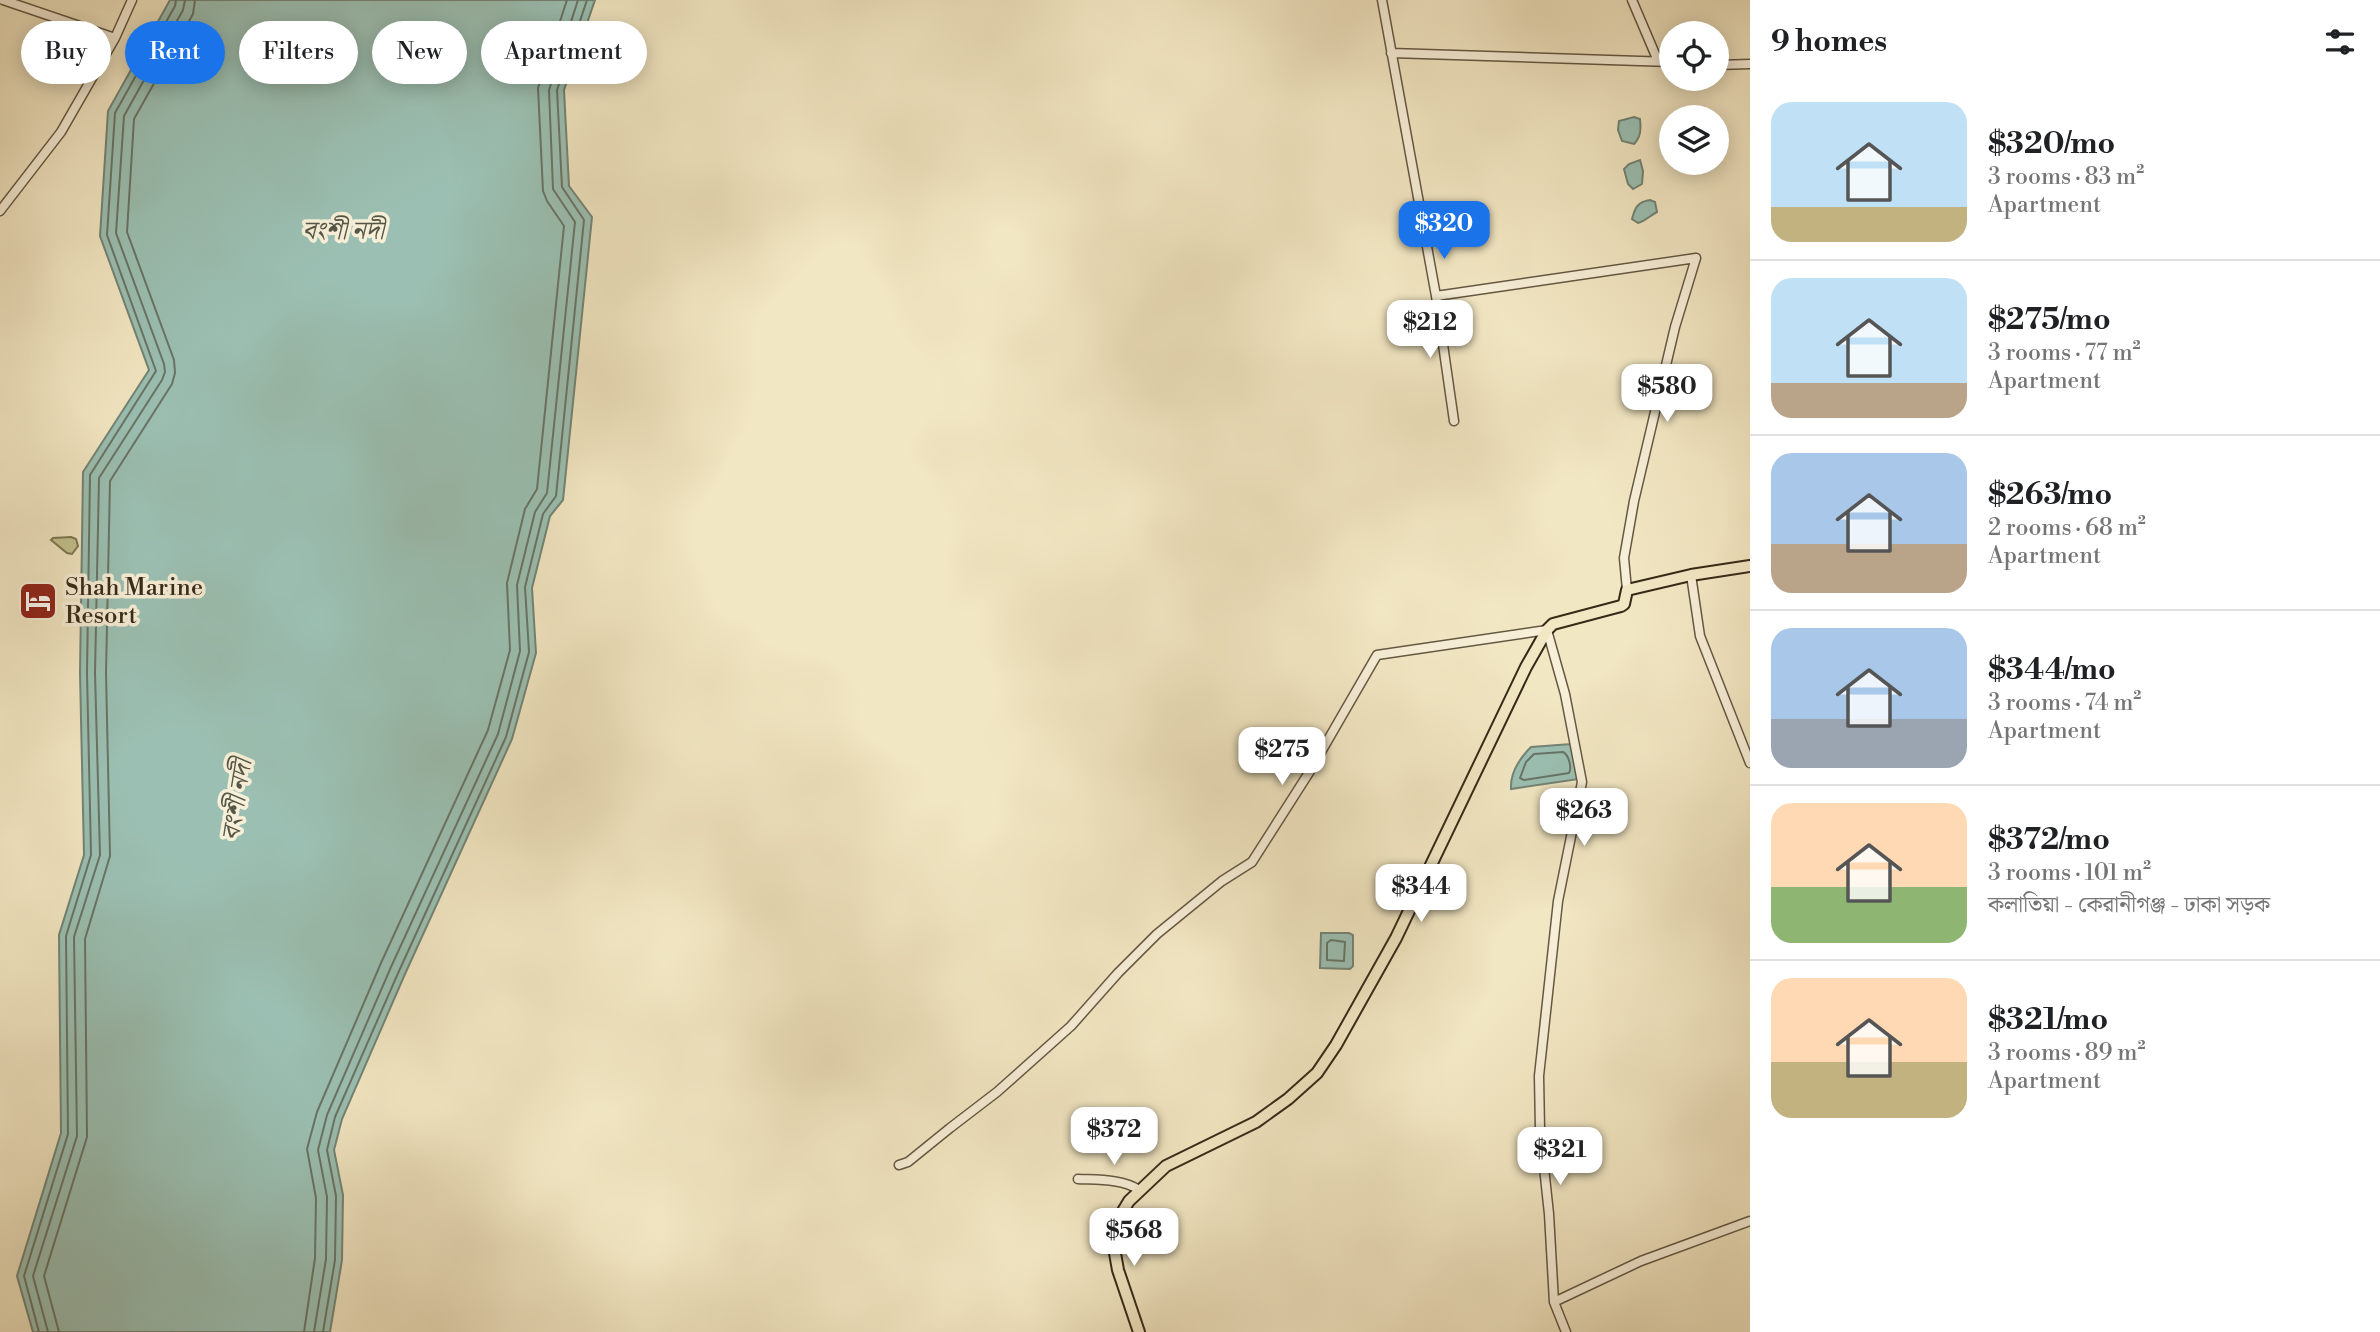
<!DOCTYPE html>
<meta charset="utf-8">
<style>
body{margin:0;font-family:"Libre Bodoni","Noto Serif Bengali",serif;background:#f6f6f6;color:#202124;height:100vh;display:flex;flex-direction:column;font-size:26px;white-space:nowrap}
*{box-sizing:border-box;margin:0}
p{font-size:23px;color:#757577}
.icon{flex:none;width:38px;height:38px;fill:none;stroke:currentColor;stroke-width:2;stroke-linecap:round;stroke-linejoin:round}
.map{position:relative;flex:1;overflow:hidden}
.panel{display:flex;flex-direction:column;background:#fff;width:630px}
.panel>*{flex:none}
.banner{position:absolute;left:21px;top:21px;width:665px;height:63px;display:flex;gap:14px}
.buttons{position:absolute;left:1659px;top:21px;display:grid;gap:14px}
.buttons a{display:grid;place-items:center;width:70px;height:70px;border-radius:50%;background:#fff;box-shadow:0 4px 18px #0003;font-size:35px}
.price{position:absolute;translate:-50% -60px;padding:0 16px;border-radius:14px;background:#fff;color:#222;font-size:23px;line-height:46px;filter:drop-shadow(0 2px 4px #0008)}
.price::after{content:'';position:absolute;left:50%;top:42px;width:21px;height:16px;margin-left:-10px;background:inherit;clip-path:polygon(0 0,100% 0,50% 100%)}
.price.active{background:#1a73e8;color:#fff}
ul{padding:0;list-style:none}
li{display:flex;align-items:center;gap:21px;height:175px;padding:0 21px}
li+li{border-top:2px solid #e0e0e0}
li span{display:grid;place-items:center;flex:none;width:196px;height:140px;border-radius:21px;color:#555}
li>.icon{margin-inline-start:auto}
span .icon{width:84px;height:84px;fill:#fffc;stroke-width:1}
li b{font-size:30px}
h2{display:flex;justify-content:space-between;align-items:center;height:84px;padding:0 21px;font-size:30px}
.pill{padding:0 24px;border-radius:32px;background:#fff;box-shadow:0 4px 18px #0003;font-size:24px;line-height:63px}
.pill.active{background:#1a73e8;color:#fff}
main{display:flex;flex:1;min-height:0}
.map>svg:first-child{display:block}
.green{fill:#c3c38e;stroke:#7c7653;stroke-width:2}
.water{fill:#9bc0b3;stroke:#738475;stroke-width:2}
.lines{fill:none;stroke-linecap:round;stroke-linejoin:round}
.shore{stroke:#687466;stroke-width:2}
.minor-casing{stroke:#655843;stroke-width:11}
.major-casing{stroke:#362918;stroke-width:14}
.minor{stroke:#f7efd8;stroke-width:8}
.major{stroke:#f2e7c3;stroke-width:10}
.labels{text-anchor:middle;stroke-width:7;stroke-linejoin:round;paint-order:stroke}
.poi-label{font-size:24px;fill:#362918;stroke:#f7efd8;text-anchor:start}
.water-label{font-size:26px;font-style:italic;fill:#545646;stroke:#f7efd8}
</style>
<main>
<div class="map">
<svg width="1750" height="1332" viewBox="0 0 1750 1332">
<rect width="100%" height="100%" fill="#f2e7c3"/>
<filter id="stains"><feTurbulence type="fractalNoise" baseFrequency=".00286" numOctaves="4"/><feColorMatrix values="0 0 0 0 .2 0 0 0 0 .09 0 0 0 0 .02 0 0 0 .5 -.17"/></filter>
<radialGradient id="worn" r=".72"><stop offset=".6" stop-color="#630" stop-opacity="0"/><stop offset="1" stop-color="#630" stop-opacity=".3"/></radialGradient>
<path class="green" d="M 71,537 L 76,539 L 78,546 L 72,554 L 67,553 L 51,540 L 53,538 Z"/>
<path class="water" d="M 170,0 L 595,0 L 564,90 L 569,186 L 592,217 L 563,500 L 550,516 L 532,588 L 536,653 L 512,739 L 405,974 L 342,1119 L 334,1150 L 343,1195 L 342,1260 L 330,1332 L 33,1332 L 17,1276 L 61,1133 L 59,935 L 84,855 L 80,673 L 83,472 L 149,370 L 100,236 L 108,111 Z
M 1634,117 L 1640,119 C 1641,129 1641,137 1634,144 L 1622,141 L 1618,130 L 1619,121 Z
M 1640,160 L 1643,171 L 1642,184 L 1633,189 L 1628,184 L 1624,169 L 1629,164 Z
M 1650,200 L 1655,202 L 1657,212 C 1651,215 1645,221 1638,223 L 1632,219 C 1635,208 1637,202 1650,200 Z
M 1571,744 L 1579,779 L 1511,789 C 1510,772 1520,758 1531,747 Z
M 1321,933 L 1349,933 L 1353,935 L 1353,966 L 1350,969 L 1320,968 Z"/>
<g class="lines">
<path class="shore" d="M 1563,752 C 1569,755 1572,768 1569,773 L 1524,780 L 1520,778 L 1526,762 L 1534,754 Z
M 1331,940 L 1345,942 L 1344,961 L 1327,960 L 1327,943 Z
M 39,1332 L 24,1276 L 68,1134 L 66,936 L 91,855 L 87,673 L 90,475 L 156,371 L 107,235 L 115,113 L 175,6 L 176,0
M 48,1332 L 33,1276 L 77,1136 L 74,937 L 100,855 L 95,673 L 99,478 L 162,380 L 165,372 L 164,364 L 116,233 L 124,116 L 183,10 L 185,0
M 59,1332 L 44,1276 L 87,1137 L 85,939 L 110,856 L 106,673 L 110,481 L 172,384 L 175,373 L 174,360 L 127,232 L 134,119 L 193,14 L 195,0
M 304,1332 L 315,1258 L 316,1198 L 307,1149 L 317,1112 L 381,963 L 488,730 L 510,650 L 507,583 L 525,509 L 537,489 L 564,226 L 547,201 L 543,191 L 538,88 L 567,0
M 314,1332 L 326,1259 L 327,1197 L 318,1150 L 327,1115 L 391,967 L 498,734 L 520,651 L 517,585 L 535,512 L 547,493 L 575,222 L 553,189 L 549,90 L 578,0
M 323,1332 L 335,1260 L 336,1196 L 327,1150 L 335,1117 L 399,971 L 506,737 L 529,652 L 525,587 L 543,514 L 556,496 L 584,220 L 562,187 L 557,90 L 587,0"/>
<defs>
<path id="minor" d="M 1382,0 L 1436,296 L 1696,258 L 1675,327 L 1634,501 L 1624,558 L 1627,590
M 1632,0 L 1658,61
M 115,38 L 132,0
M 1391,53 L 1671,62
M 1717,65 L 1750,64
M 0,211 L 61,132 L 115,38 L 3,0
M 1436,296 L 1454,421
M 1691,575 L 1700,636 L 1750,763
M 899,1165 L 908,1162 L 950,1128 L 997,1092 L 1071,1026 L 1118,973 L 1157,934 L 1222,881 L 1252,862 L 1310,771 L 1377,655 L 1547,630 L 1565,694 L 1582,782 L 1558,901 L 1539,1076 L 1540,1130 L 1549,1214 L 1554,1302 L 1641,1261 L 1750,1221
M 1078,1179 C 1098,1180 1123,1179 1139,1190
M 1554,1302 L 1566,1332"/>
<path id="major" d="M 1139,1332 L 1118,1270 L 1113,1242 L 1117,1221 L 1129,1201 L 1166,1166 L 1256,1122 L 1288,1099 L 1317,1073 L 1336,1045 L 1396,938 L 1526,667 L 1547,630 L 1553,624 L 1621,606 L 1624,604 L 1627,590 L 1691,575 L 1750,566"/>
</defs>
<use href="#minor" class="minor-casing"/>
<use href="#major" class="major-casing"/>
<use href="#minor" class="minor"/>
<use href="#major" class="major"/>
</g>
<defs>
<symbol id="hotel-square" viewBox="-11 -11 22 22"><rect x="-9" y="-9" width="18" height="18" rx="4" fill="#8f2418" stroke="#f7efd8"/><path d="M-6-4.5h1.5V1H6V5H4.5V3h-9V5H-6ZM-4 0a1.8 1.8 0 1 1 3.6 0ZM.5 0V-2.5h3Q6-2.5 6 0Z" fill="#fff"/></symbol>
</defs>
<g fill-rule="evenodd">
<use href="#hotel-square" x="16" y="579" width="44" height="44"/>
</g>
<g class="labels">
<g class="poi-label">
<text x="65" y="595">Shah Marine<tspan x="65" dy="28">Resort</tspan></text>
</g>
<g class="water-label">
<text x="343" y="239">বংশী নদী</text>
<text transform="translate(236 800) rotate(-81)" y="9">বংশী নদী</text>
</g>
</g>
<rect width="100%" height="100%" filter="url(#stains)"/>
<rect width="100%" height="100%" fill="url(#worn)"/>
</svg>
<div class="buttons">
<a><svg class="icon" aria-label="locate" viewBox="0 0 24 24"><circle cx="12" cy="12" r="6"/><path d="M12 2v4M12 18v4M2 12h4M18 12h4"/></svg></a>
<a><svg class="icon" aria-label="layers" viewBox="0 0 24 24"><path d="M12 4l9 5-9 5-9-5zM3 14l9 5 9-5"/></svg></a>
</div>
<b class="price active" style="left:1444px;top:261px">$320</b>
<b class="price" style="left:1430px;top:360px">$212</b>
<b class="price" style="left:1667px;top:424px">$580</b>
<b class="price" style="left:1282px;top:787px">$275</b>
<b class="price" style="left:1584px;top:848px">$263</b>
<b class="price" style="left:1421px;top:924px">$344</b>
<b class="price" style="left:1114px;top:1167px">$372</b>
<b class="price" style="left:1560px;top:1187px">$321</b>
<b class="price" style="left:1134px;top:1268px">$568</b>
<div class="banner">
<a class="pill">Buy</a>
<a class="pill active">Rent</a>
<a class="pill">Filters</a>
<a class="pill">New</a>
<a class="pill">Apartment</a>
</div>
</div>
<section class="panel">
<h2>9 homes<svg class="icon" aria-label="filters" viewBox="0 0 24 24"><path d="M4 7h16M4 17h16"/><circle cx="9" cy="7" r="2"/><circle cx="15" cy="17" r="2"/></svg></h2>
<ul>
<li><span style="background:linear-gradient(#bfe0f5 75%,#c2b280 0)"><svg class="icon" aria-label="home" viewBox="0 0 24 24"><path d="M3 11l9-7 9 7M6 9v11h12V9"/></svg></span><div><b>$320/mo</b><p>3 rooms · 83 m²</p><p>Apartment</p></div></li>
<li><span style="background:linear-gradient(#bfe0f5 75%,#b9a48a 0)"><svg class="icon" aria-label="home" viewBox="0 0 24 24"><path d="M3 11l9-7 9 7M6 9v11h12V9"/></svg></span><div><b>$275/mo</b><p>3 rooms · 77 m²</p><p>Apartment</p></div></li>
<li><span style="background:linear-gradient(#a9c7e8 65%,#b9a48a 0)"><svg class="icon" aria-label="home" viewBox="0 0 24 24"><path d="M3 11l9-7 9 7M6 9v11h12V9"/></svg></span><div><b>$263/mo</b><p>2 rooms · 68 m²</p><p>Apartment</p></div></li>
<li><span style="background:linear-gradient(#a9c7e8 65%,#9aa5b1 0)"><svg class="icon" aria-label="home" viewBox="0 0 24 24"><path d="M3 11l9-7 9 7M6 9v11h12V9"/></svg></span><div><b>$344/mo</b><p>3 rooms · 74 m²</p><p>Apartment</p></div></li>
<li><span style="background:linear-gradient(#ffd9b3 60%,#8fb573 0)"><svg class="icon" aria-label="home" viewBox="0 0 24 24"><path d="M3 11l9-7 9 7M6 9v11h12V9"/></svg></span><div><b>$372/mo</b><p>3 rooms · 101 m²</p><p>কলাতিয়া - কেরানীগঞ্জ - ঢাকা সড়ক</p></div></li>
<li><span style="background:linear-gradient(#ffd9b3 60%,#c2b280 0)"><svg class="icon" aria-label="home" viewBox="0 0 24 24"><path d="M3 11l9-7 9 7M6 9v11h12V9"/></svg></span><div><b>$321/mo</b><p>3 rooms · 89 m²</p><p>Apartment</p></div></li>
</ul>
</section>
</main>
